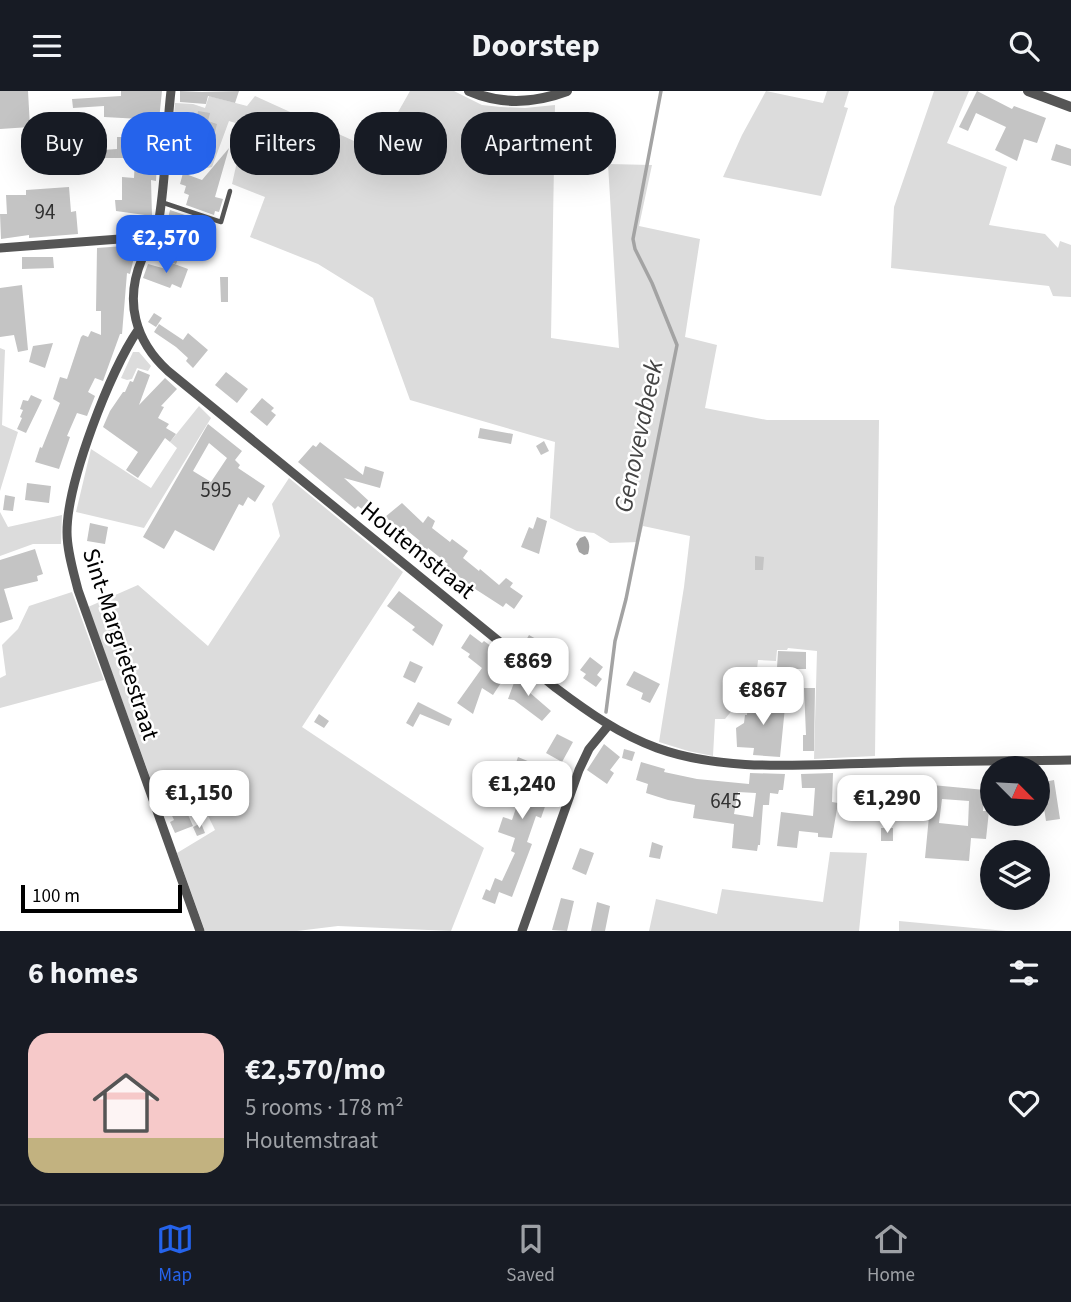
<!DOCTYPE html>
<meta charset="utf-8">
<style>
body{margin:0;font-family:"Source Sans 3",sans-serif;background:#242831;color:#f1f3f6;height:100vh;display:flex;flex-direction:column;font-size:26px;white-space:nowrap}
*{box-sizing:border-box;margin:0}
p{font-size:23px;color:#9ea1a6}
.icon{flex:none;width:38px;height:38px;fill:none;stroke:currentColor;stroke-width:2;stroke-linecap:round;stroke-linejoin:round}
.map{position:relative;height:840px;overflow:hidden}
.details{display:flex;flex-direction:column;background:#171b24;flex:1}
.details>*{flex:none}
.banner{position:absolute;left:21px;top:21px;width:700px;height:63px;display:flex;gap:14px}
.needle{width:46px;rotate:114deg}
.fabs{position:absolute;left:980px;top:665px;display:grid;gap:14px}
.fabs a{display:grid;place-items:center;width:70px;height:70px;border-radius:50%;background:#171b24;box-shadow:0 7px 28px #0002;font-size:35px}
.scale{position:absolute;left:21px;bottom:18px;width:161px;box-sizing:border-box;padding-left:7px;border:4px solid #000;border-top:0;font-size:19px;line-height:24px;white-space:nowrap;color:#000;-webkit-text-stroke:5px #fff;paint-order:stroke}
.price{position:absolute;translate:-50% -60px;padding:0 16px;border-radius:14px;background:#fff;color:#222;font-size:23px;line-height:46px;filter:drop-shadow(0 2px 4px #0008)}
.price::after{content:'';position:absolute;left:50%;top:42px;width:21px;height:16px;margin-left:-10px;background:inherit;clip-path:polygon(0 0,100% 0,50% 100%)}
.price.current{background:#2563eb;color:#fff}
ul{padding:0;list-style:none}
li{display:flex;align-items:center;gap:21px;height:175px;padding:0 28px}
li+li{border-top:2px solid #363941}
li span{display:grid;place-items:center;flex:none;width:196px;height:140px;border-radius:21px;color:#555}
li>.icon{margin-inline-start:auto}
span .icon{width:84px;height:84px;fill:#fffc;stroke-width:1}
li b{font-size:30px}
h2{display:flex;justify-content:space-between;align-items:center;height:84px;padding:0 28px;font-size:30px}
.pill{padding:0 24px;border-radius:28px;background:#171b24;box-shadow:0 7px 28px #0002;font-size:24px;line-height:63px}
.pill.current{background:#2563eb;color:#fff}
header{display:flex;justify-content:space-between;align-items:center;height:91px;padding:0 28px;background:#171b24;font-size:32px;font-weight:700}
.tabs{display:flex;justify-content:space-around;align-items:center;height:98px;border-top:2px solid #363941;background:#171b24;font-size:19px;color:#9ea1a6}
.tabs a{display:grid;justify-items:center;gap:4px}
.tabs .current{color:#2563eb}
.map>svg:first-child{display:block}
.green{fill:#dcdcdc}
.water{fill:#a3a3a3}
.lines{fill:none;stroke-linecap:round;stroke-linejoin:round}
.stream{stroke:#a3a3a3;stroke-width:3.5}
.building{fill:#c4c4c4;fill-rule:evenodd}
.service{stroke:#555;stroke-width:4.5}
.minor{stroke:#555;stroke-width:9}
.tertiary{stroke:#555;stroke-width:10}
.labels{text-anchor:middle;stroke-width:5;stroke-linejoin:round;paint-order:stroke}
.number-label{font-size:21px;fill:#313131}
.street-label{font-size:24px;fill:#000;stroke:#fff}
.water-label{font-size:26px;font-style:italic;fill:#444;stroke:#fff}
</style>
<header><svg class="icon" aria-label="menu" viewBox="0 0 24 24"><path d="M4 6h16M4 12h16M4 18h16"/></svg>Doorstep<svg class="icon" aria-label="search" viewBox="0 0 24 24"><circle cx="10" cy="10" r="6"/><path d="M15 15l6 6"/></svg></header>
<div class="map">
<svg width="1071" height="840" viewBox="0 0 1071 840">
<rect width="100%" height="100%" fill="#fff"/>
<path class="green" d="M 410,0 L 454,0 L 482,14 L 501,16 L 525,17 L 555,14 L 551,247 L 619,257 L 608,73 L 652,74 L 639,135 L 700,148 L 685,246 L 717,254 L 705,317 L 767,329 L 879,329 L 875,665 L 814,668 L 817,560 L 788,557 L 787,559 L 777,559 L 776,570 L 758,569 L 754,606 L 743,606 L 725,628 L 715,628 L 713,665 L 688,660 L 659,651 L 684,496 L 690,445 L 643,435 L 639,451 L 610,452 L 594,442 L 577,440 L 550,427 L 555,351 L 410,309 L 373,207 L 318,173 L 250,146 L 265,106 L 232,93 L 245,35 L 229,30 L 212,76 L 189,81 L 169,79 L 175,12 L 193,13 L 205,17 L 209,5 L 247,15 L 255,5 L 376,60 Z
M 766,0 L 823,12 L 827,0 L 849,0 L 844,16 L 848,17 L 821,105 L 723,86 L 742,44 Z
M 934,0 L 969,0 L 947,52 L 1007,76 L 989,134 L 1045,143 L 1058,157 L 1060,150 L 1071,154 L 1071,206 L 1053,205 L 1049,195 L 891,177 L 894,116 Z
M 0,257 L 5,259 L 2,334 L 18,341 L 0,400 Z
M 133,261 L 139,261 L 151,275 L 148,280 L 137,277 L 132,288 L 127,289 L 121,287 Z
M 199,315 L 211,327 L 144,437 L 76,421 L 91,358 L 151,397 L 177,357 L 170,351 Z
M 289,387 L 403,481 L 302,636 L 484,757 L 451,840 L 338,835 L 297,840 L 205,840 L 177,762 L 215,739 L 191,690 L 158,708 L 88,516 L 138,494 L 208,555 L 280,445 L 272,413 Z
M 0,421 L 8,436 L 62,424 L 61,453 L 33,453 L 0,465 Z
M 72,501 L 104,589 L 0,617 L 0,587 L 6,584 L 2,554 L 18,538 L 29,515 Z
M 830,761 L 867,762 L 859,840 L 649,840 L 656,808 L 717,823 L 722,798 L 823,811 Z
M 899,830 L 1006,840 L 899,840 Z"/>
<path class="water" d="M 585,445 C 590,451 590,456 588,463 L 584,464 L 579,461 L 576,453 L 580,447 Z"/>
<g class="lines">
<path class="stream" d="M 606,621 L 615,550 L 626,508 L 677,254 L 652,192 L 635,158 L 633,148 L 661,0"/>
</g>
<path class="building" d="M 0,0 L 28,0 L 30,36 L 0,38 Z
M 121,0 L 162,0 L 159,29 L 104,26 L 104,15 L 73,17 L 72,8 L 121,5 Z
M 180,0 L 202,1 L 239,0 L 235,12 L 208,5 L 206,13 L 180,11 Z
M 977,0 L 1012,18 L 1014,15 L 1046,27 L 1037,52 L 1024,48 L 1017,70 L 995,59 L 1006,36 L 976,22 L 968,40 L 959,36 Z
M 198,20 L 210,22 L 208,30 L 217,33 L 215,41 L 209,41 L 205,64 L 200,68 L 194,66 L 187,56 L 180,54 L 181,46 L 193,48 Z
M 117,46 L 134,46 L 134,52 L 158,55 L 156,90 L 151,89 L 152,125 L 116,120 L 115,109 L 122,109 L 122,86 L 134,87 L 135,67 L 103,67 L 103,59 L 117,58 Z
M 1056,53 L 1071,58 L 1071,75 L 1051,69 Z
M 229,57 L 215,106 L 223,108 L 219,121 L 215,120 L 214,124 L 186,114 L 189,104 L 184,102 L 186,95 L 180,93 L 183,82 L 202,89 Z
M 69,96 L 71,121 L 76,120 L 78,143 L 29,147 L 29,144 L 1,148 L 0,123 L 7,123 L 6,104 L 26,104 L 26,99 Z
M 170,119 L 197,128 L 191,145 L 188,144 L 176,173 L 170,171 L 179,135 L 167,131 Z
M 137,154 L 130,183 L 127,182 L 122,243 L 120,243 L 103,290 L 95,287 L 88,301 L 95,305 L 87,325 L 77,322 L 67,345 L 70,346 L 59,378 L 35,371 L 40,356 L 42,357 L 60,312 L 53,308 L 60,286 L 67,288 L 81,246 L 83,244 L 88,246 L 91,240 L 101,244 L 101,220 L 96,220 L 97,157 Z
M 22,166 L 53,166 L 54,177 L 22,178 Z
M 169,171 L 188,178 L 181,197 L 172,193 L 170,197 L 143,187 L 148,173 L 166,178 Z
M 220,186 L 228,186 L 228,211 L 221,211 Z
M 22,194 L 28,259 L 18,261 L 14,244 L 0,246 L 0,197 Z
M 154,222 L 162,227 L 156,236 L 148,231 Z
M 159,233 L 183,249 L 188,242 L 208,259 L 193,277 L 186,270 L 188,267 L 176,256 L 154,241 Z
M 53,252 L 45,277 L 29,271 L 33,255 Z
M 138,279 L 150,284 L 139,314 L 165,287 L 177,298 L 161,315 L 164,316 L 158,327 L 169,333 L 166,337 L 176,343 L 170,351 L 165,347 L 138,387 L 126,379 L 138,361 L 103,336 L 110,320 L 123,301 L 125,301 L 130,290 L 133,291 Z
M 226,281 L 248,298 L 237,312 L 215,294 Z
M 31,304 L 42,309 L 26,342 L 17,338 L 22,327 L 20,326 L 23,319 L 20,318 L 23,309 L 28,310 Z
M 262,307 L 274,317 L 271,320 L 276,324 L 267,335 L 250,321 Z
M 208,333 L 242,360 L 235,369 L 240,374 L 238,377 L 265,395 L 255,411 L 248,406 L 243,415 L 239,413 L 214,460 L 175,439 L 164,458 L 143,446 ZM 209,352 L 227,367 L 211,391 L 193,380 Z
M 480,337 L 513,343 L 511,353 L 478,347 Z
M 544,350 L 549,360 L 541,364 L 536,355 Z
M 320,351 L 363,384 L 365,375 L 384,381 L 380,397 L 344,387 L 370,411 L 363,419 L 358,415 L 355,418 L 298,371 L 313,354 L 316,356 Z
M 27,392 L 51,395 L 49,412 L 25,409 Z
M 5,404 L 15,406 L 13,420 L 3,419 Z
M 402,412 L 423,432 L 428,425 L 435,430 L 432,437 L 450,451 L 452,448 L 468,460 L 463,467 L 479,480 L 480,478 L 499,494 L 506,487 L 513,492 L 510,496 L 523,505 L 514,518 L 506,512 L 503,516 L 469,494 L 446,475 L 448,473 L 428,457 L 427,459 L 418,452 L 420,450 L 403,436 L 401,438 L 385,426 Z
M 537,426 L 547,430 L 539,463 L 521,456 L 529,436 L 533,438 Z
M 90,432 L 108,436 L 105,453 L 87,450 Z
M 35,458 L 43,483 L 37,485 L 38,490 L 4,498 L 13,528 L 0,532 L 0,469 Z
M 755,465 L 764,466 L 763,479 L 755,479 Z
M 399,500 L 443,534 L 433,555 L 412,539 L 415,536 L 387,515 Z
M 470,543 L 482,552 L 484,550 L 514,572 L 493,604 L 482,597 L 473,623 L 457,612 L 482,577 L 468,566 L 470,563 L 461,557 Z
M 529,544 L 554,558 L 561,566 L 547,580 L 522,556 Z
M 778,560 L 806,561 L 806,578 L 793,578 L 793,599 L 773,598 L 773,577 L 777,577 Z
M 590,566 L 603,576 L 597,584 L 602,588 L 596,596 L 583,587 L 586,583 L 580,579 Z
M 410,570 L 423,576 L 415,592 L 403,586 Z
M 519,578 L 526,584 L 521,594 L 551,620 L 542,630 L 514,609 L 508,608 Z
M 634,580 L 660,593 L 650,612 L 641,608 L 643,602 L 626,594 Z
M 804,597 L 815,597 L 814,660 L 803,660 L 803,644 L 806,644 Z
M 766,604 L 780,605 L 779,616 L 785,616 L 780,666 L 753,664 L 754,657 L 737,656 L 736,637 L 744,632 L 745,624 L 747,624 L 748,608 L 766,609 Z
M 418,611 L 452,628 L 449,635 L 420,623 L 413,636 L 406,632 Z
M 319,623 L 329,630 L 324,637 L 314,631 Z
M 557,643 L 573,651 L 562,671 L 546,662 Z
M 604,653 L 620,666 L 610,679 L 614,682 L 607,693 L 587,679 Z
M 624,658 L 635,661 L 632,670 L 622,667 Z
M 518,666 L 530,671 L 526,673 L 556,684 L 541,727 L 536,725 L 527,751 L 532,753 L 512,806 L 499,801 L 495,813 L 482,808 L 486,798 L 490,800 L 495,787 L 502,790 L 515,762 L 511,760 L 515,747 L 498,741 L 503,726 L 512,729 L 521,702 L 506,697 L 511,673 L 515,675 Z
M 641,671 L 665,678 L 664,681 L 697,688 L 749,693 L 750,682 L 785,683 L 783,699 L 779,699 L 778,703 L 770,702 L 769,714 L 763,714 L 760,754 L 758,754 L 757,760 L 732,757 L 734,733 L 693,727 L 695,714 L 668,709 L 646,702 L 648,693 L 636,689 ZM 738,701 L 756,702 L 753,726 L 734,723 Z
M 833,682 L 832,711 L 838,712 L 832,747 L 818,746 L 818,742 L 799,740 L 797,757 L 777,755 L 781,721 L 813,725 L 815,697 L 802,697 L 801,683 Z
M 1054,689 L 1060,728 L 1046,730 L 1040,692 Z
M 932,694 L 985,699 L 983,720 L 989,720 L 986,748 L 971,747 L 969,770 L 925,767 ZM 942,708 L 969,710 L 968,735 L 939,732 Z
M 884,695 L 910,697 L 910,710 L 884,710 Z
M 177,699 L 193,735 L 175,742 L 170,731 L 174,729 L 163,705 Z
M 201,732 L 205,742 L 197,745 L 193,736 Z
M 881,737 L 893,737 L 893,750 L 881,750 Z
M 652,751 L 663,755 L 660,768 L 649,766 Z
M 580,757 L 594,762 L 586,784 L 572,778 Z
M 561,807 L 574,810 L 567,840 L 552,839 Z
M 597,811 L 610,815 L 605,840 L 591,840 Z"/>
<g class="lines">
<path class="service" d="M 161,111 L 221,131 L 230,100"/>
<path class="minor" d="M 171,0 C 166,43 166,86 159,128 C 156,142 148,155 142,168 C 124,210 135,250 168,280 L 556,597 C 588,621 619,643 657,657 C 727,682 805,673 879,672 C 943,670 1007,670 1071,669
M 0,157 L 133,147 L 151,148
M 138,239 C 110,280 67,391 67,441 C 67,460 73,479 78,499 L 200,840
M 522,840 L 579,679 L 589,658 L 608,635"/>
<path class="tertiary" d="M 469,0 C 501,14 535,12 567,0
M 1028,0 L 1071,16"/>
</g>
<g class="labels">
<g class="number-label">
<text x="45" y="128">94</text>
<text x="216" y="406">595</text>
<text x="726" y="717">645</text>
</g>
<g class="street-label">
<text transform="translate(418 459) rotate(39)" y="8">Houtemstraat</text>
<text transform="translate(121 553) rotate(72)" y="8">Sint-Margrietestraat</text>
</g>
<g class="water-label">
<text transform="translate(638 345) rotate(-78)" y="9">Genovevabeek</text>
</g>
</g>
</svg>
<div class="fabs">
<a><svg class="needle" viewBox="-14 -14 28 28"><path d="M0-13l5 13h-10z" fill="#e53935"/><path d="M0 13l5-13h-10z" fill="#9ea1a6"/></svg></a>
<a><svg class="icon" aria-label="layers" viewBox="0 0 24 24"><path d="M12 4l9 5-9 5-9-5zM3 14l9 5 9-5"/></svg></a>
</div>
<div class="scale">100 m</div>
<b class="price current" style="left:166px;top:184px">€2,570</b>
<b class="price" style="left:528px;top:607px">€869</b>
<b class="price" style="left:763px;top:636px">€867</b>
<b class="price" style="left:522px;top:730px">€1,240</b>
<b class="price" style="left:199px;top:739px">€1,150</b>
<b class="price" style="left:887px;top:744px">€1,290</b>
<div class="banner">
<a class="pill">Buy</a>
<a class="pill current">Rent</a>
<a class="pill">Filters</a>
<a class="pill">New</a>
<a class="pill">Apartment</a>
</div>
</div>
<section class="details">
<h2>6 homes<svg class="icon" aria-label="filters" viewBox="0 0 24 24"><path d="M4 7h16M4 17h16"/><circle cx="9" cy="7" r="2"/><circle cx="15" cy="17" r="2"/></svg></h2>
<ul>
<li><span style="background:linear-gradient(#f6c9c9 75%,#c2b280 0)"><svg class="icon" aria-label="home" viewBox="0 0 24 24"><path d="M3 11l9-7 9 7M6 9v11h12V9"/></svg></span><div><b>€2,570/mo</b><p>5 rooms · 178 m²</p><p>Houtemstraat</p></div><svg class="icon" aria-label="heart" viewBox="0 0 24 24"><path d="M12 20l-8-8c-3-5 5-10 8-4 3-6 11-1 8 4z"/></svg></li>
</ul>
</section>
<nav class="tabs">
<a class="current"><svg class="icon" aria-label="map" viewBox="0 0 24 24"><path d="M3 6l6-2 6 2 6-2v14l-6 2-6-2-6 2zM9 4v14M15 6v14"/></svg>Map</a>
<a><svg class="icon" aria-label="saved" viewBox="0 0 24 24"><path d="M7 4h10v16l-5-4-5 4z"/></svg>Saved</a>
<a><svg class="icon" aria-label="home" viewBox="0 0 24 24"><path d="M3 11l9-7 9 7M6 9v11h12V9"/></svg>Home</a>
</nav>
